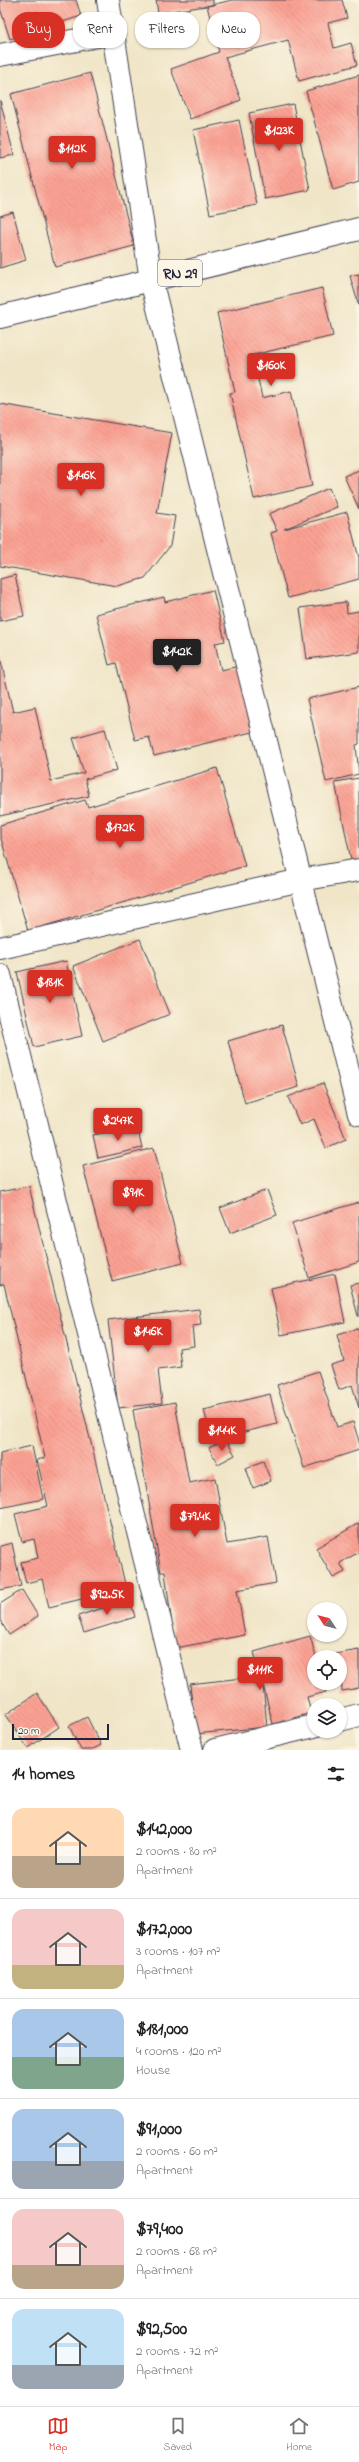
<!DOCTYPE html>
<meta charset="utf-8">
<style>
body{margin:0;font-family:"Indie Flower",sans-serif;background:#f6f6f6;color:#202124;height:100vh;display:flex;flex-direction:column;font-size:15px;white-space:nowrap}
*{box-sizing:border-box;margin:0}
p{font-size:13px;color:#757577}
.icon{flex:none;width:22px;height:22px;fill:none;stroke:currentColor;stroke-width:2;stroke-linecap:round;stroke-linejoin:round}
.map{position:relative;height:1750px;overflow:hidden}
.side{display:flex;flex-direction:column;background:#fff;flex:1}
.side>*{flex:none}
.banner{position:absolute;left:12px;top:12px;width:335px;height:36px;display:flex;gap:8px}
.needle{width:26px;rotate:306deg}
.fabs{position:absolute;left:307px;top:1602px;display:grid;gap:8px}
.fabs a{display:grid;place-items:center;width:40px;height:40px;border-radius:50%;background:#fff;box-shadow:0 1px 3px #0004;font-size:20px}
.scale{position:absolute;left:12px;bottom:10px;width:97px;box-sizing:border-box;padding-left:4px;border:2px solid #22223b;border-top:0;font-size:11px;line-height:14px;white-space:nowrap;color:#22223b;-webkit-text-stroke:3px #fcf5e5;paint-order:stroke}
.price{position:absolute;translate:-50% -34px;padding:0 9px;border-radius:4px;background:#d93025;color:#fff;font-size:13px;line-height:26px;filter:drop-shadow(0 1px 2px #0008)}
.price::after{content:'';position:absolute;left:50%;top:24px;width:12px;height:9px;margin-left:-6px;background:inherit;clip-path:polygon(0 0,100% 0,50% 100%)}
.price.active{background:#222;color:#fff}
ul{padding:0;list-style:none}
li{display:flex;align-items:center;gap:12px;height:100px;padding:0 12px}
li+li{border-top:1px solid #e0e0e0}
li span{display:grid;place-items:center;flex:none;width:112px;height:80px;border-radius:12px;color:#555}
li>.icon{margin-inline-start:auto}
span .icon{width:48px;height:48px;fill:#fffc;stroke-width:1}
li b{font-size:17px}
h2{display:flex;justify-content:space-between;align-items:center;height:48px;padding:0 12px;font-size:17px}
.pill{padding:0 14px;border-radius:16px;background:#fff;box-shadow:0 1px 3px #0004;font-size:14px;line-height:36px}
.pill.active{background:#d93025;color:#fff}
.dock{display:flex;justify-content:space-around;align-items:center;height:56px;border-top:1px solid #e0e0e0;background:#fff;font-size:11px;color:#757577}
.dock a{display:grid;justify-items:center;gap:2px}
.dock .active{color:#d93025}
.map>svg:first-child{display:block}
.building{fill:url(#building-back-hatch)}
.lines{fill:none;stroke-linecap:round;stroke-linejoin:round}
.minor-casing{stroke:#413f50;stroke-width:24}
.primary-casing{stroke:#413f50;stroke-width:24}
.minor{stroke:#fff;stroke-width:22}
.primary{stroke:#fff;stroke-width:22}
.labels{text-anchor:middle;stroke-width:4;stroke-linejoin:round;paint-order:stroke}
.shield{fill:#fcf5e5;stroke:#63616e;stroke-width:1}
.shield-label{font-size:15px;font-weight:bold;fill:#22223b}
</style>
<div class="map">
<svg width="359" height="1750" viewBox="0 0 359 1750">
<defs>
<pattern id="building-back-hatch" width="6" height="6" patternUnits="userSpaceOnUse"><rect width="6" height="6" fill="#fba193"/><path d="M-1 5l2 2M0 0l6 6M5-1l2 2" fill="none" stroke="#d78a80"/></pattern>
</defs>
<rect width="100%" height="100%" fill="#fcf5e5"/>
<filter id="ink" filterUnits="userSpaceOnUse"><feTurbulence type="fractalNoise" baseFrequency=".025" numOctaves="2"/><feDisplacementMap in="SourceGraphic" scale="8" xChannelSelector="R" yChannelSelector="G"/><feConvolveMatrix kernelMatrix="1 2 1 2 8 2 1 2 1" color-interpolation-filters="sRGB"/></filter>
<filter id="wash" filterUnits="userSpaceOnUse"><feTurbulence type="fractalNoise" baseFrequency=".012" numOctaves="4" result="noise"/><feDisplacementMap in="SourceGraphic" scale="16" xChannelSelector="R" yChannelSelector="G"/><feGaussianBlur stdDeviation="0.9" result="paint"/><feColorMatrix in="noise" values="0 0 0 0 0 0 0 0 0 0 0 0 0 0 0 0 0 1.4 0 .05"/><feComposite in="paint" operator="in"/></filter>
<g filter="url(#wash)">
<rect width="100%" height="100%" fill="#f0e5c7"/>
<g id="blocks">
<path class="building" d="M 0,0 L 76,0 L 81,16 L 10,39 L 0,8 Z
M 156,0 L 213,0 L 213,5 L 158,13 Z
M 232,0 L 342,0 L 347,18 L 328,23 L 334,48 L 351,43 L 357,65 L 299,81 L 288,40 L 225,57 L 241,100 L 190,119 L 171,69 L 219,52 L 207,6 Z
M 90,73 L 134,246 L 55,267 L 11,94 Z
M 359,75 L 359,182 L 333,190 L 306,91 Z
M 0,100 L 14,155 L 0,158 Z
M 293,104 L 310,190 L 265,199 L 249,113 Z
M 239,120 L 257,205 L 210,214 L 193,130 Z
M 13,212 L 26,260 L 0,268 L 0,216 Z
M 359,274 L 359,306 L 350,276 Z
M 322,288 L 333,336 L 253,355 L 262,398 L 291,391 L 312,486 L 254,499 L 230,393 L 235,392 L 217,313 Z
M 0,404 L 172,433 L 157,513 L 175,516 L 170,546 L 145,578 L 117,586 L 0,566 Z
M 359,470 L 359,509 L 344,476 Z
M 329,488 L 337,507 L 284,529 L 347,512 L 359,558 L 359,579 L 288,598 L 271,533 L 277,531 L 269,514 Z
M 15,575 L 24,616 L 0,621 L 0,579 Z
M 213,590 L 225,641 L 215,643 L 221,670 L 244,665 L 260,730 L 154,756 L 149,737 L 135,740 L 116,663 L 109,665 L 96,614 L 164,597 L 165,602 Z
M 346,602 L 347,613 L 359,611 L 359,652 L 307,659 L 300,608 Z
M 0,657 L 13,712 L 35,707 L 51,781 L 84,773 L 73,738 L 105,729 L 117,770 L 85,779 L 89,796 L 0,816 Z
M 359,687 L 359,744 L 356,745 L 359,774 L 326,782 L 307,699 Z
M 217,768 L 245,866 L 28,931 L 0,835 L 0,825 L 85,800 L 88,807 Z
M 359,778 L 359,864 L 352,865 L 335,782 Z
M 140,939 L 170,1014 L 103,1041 L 73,966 Z
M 66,961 L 82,1036 L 34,1047 L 17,972 Z
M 282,1025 L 299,1087 L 245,1103 L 228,1041 Z
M 323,1083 L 346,1139 L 326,1148 L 314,1119 L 300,1125 L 288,1097 Z
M 137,1125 L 142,1148 L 98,1158 L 93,1135 Z
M 154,1148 L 183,1263 L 112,1281 L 83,1166 Z
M 29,1186 L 126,1588 L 49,1607 L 42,1579 L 26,1583 L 21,1562 L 38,1558 L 34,1539 L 22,1542 L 15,1514 L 48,1506 L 37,1460 L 45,1458 L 4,1284 L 0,1285 L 0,1192 Z
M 267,1190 L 277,1215 L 230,1233 L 220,1208 Z
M 359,1202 L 359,1262 L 309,1278 L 292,1223 Z
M 335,1274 L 345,1322 L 281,1335 L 271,1288 Z
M 359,1283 L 359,1316 L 358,1316 L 350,1285 Z
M 199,1309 L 201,1325 L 192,1326 L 194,1346 L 179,1348 L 181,1367 L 158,1370 L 162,1403 L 118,1408 L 108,1320 Z
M 359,1328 L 359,1408 L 352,1385 L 339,1390 L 331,1365 L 344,1361 L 337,1335 Z
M 318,1371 L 337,1427 L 353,1422 L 359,1441 L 359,1450 L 304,1468 L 277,1385 Z
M 270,1394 L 277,1424 L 212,1440 L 204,1410 Z
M 175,1402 L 189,1483 L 215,1478 L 227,1544 L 268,1537 L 276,1583 L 237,1590 L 245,1635 L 175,1648 L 165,1572 L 161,1572 L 133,1410 Z
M 226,1439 L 235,1455 L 218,1464 L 209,1448 Z
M 32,1446 L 43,1499 L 0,1508 L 0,1453 Z
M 263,1461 L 271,1481 L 253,1488 L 246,1468 Z
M 359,1523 L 359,1552 L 340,1563 L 345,1572 L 333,1578 L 316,1548 Z
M 12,1543 L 21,1586 L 0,1590 L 0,1546 Z
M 22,1590 L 38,1616 L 9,1635 L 0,1620 L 0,1604 Z
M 130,1599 L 135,1617 L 84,1633 L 78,1616 Z
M 310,1636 L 316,1657 L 314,1657 L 314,1683 L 324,1683 L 326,1692 L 307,1697 L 311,1713 L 273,1724 L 263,1685 L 267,1727 L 195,1734 L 190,1684 L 260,1676 L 254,1652 Z
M 359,1650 L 359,1688 L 342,1691 L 340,1657 L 336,1657 L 335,1654 Z
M 37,1693 L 59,1727 L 28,1748 L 5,1715 Z
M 87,1717 L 101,1745 L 91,1750 L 81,1750 L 69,1726 Z"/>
</g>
</g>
<g filter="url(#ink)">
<use href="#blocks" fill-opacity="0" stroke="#413f50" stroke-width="1"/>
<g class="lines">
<defs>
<path id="minor" d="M 108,0 L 151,280 L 359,1114
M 0,55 L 113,33
M 0,948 L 301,880 L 359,870
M 0,975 L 192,1750
M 340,1720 L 359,1715
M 215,1750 L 314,1726"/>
<path id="primary" d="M 0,317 L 359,229"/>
</defs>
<use href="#minor" class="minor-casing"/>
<use href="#primary" class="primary-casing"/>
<use href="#minor" class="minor"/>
<use href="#primary" class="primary"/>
</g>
</g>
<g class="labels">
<rect class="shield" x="158" y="260" width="44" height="26" rx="3"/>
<g class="shield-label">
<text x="180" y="278">RN 29</text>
</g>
</g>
</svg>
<div class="fabs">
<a><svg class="needle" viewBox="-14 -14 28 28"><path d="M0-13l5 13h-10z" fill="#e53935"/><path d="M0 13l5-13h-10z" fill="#757577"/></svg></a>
<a><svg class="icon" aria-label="locate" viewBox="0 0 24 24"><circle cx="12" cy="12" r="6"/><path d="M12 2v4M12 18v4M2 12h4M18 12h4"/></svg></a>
<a><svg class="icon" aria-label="layers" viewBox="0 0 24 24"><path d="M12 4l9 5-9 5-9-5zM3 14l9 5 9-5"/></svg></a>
</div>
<div class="scale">20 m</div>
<b class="price" style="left:279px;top:152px">$123K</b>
<b class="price" style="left:72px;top:170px">$112K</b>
<b class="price" style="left:271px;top:387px">$160K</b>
<b class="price" style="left:81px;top:497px">$146K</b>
<b class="price active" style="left:177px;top:673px">$142K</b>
<b class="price" style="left:120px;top:849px">$172K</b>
<b class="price" style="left:50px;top:1004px">$181K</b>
<b class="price" style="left:118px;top:1142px">$247K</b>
<b class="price" style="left:133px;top:1214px">$91K</b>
<b class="price" style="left:148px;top:1353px">$146K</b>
<b class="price" style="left:222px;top:1452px">$144K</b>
<b class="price" style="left:195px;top:1538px">$79.4K</b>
<b class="price" style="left:107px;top:1616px">$92.5K</b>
<b class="price" style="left:260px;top:1691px">$111K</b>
<div class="banner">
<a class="pill active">Buy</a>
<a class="pill">Rent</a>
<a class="pill">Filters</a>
<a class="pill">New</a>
</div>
</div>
<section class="side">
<h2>14 homes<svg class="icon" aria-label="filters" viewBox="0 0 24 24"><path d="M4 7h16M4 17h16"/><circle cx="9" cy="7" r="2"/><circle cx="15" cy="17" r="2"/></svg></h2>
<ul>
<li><span style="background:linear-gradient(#ffd9b3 60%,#b9a48a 0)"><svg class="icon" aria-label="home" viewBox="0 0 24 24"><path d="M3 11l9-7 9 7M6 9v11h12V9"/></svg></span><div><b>$142,000</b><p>2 rooms · 80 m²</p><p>Apartment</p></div></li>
<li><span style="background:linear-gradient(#f6c9c9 70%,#c2b280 0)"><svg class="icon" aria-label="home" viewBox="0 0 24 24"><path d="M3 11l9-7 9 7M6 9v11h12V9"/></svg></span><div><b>$172,000</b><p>3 rooms · 107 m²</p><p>Apartment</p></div></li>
<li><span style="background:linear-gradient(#a9c7e8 60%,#7fa58c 0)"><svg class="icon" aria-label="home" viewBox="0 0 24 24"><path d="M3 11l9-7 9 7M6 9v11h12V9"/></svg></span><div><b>$181,000</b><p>4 rooms · 120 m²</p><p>House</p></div></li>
<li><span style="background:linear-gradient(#a9c7e8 65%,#9aa5b1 0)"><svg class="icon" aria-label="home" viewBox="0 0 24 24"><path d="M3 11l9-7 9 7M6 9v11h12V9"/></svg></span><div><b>$91,000</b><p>2 rooms · 60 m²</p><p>Apartment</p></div></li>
<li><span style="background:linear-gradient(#f6c9c9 70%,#b9a48a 0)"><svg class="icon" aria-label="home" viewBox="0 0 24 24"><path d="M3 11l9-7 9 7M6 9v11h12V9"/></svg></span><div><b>$79,400</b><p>2 rooms · 68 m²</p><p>Apartment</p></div></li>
<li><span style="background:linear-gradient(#bfe0f5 70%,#9aa5b1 0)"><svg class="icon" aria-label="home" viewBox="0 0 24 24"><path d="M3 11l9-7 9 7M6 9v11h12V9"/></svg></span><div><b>$92,500</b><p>2 rooms · 72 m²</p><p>Apartment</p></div></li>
</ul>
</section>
<nav class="dock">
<a class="active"><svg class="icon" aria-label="map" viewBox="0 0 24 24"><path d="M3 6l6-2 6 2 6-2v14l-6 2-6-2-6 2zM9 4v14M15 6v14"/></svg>Map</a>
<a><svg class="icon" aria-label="saved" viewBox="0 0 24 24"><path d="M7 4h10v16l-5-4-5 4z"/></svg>Saved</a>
<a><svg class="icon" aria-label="home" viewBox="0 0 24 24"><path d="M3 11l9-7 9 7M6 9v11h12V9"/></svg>Home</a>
</nav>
